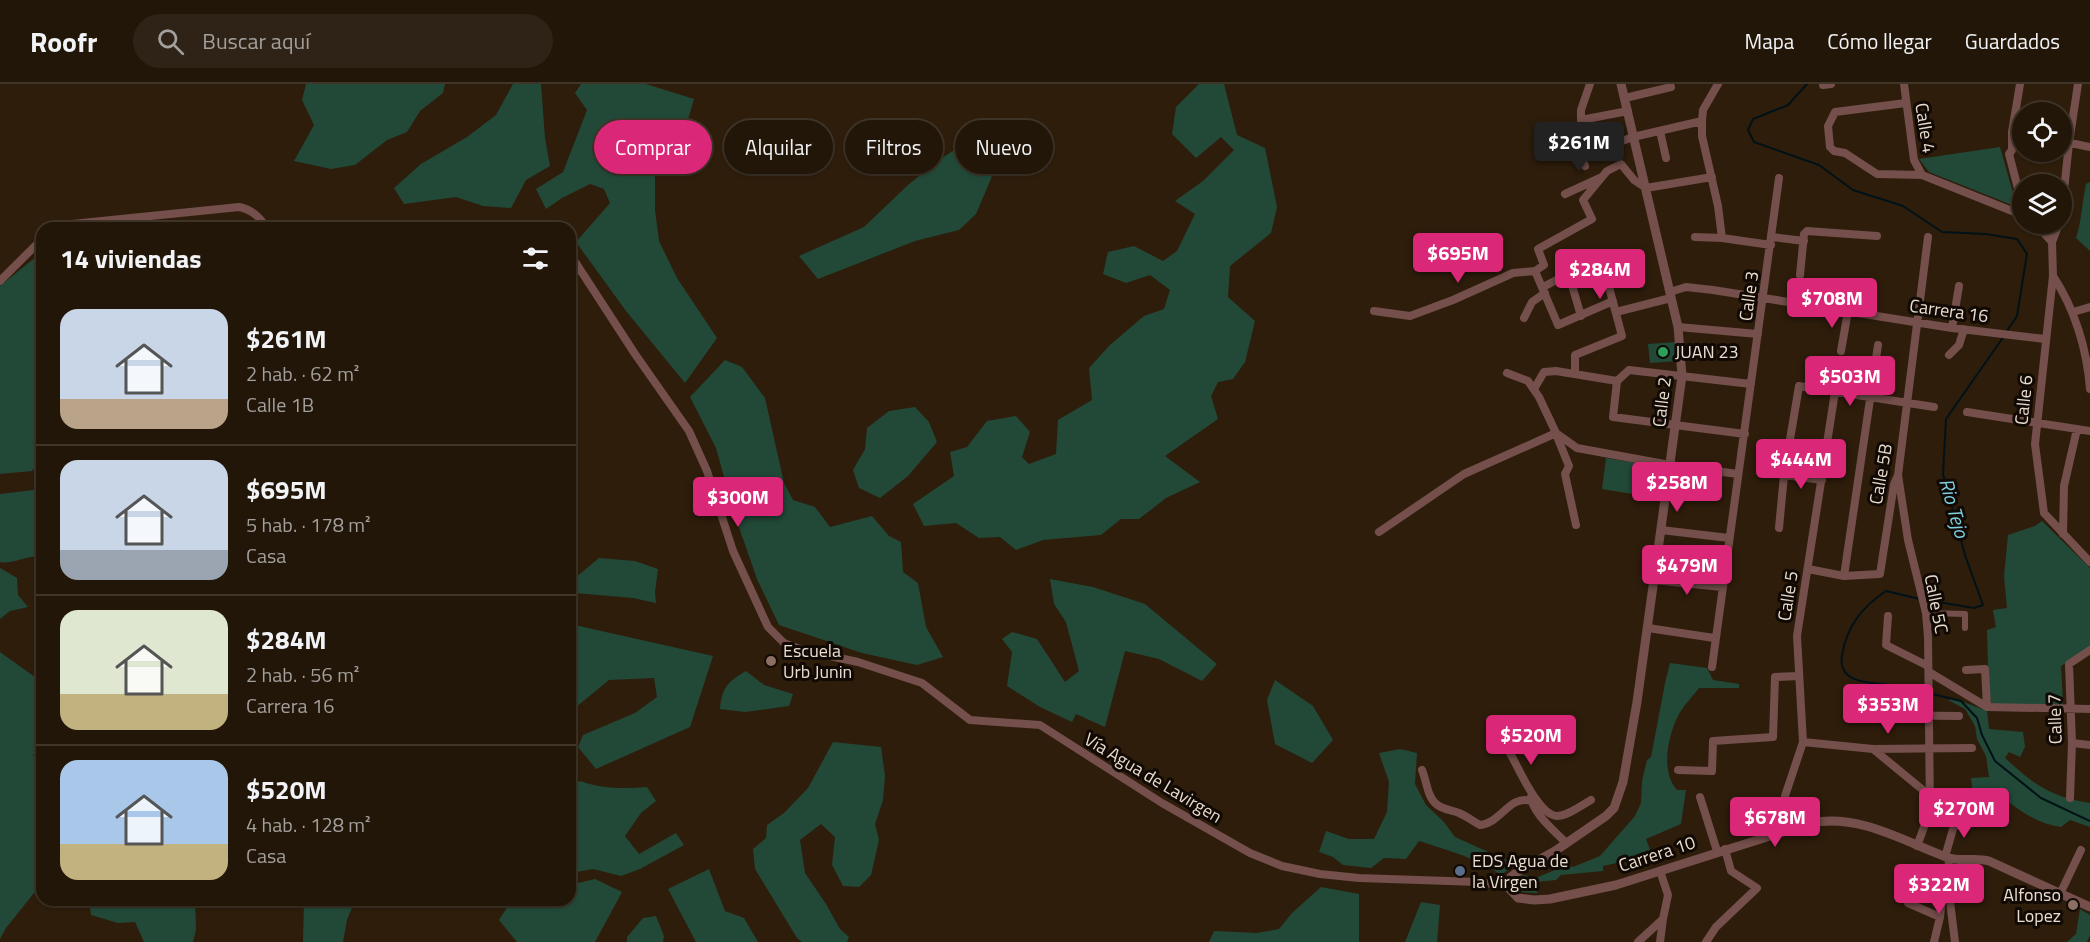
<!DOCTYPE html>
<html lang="es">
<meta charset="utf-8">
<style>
body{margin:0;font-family:"Titillium Web",sans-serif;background:#2e2316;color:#f1f3f6;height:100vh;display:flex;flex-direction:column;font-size:22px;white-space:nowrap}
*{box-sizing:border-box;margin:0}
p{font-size:20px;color:#a29f9c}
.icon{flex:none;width:33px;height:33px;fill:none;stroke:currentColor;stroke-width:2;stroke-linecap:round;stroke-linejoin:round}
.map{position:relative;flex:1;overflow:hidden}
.panel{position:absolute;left:36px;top:138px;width:540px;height:684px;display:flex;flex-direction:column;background:#221608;border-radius:18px;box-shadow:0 2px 4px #0004,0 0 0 2px #3f3529}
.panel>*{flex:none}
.top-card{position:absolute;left:594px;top:36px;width:570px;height:54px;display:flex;gap:12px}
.fabs{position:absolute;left:2012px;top:18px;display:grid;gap:12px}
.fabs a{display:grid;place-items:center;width:60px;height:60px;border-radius:50%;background:#221608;box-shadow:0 2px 4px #0004,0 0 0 2px #3f3529;font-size:30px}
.price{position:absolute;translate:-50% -51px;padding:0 14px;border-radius:6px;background:#db2777;color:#fff;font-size:20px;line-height:39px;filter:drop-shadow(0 2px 3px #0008)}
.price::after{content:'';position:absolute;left:50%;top:36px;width:18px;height:14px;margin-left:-9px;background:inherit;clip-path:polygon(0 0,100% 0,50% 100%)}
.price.current{background:#222;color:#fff}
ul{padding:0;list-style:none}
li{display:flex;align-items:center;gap:18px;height:150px;padding:0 24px}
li+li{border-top:2px solid #3f3529}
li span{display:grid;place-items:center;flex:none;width:168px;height:120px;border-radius:18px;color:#555}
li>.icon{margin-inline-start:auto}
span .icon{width:72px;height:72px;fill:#fffc;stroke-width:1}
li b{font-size:26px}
h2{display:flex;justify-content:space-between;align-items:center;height:72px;padding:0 24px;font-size:26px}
.chip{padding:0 21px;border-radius:27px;background:#221608;box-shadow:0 2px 4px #0004,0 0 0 2px #3f3529;font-size:21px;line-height:54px}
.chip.current{background:#db2777;color:#fff}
header{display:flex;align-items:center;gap:36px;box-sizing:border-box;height:84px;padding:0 30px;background:#221608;border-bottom:2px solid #3f3529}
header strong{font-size:28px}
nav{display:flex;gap:33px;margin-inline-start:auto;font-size:21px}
.search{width:420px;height:54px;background:#2e2316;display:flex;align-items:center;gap:15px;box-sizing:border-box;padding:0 21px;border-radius:33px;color:#a29f9c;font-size:22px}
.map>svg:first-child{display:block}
.green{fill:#224938}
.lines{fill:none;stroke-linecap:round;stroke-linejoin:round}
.stream{stroke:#001217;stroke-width:2}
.pedestrian{stroke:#744f4b;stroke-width:6}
.minor{stroke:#744f4b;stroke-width:8}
.tertiary{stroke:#744f4b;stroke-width:9}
.leisure-dot{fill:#2e9e5b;stroke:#110903;stroke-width:2}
.education-dot{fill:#8d6e63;stroke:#110903;stroke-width:2}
.service-dot{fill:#5c6f8a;stroke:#110903;stroke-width:2}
.labels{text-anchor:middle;stroke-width:6;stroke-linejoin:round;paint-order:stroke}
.street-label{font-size:18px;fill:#e9ddd2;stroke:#110903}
.poi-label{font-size:18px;fill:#e9ddd2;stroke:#110903;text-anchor:start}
.water-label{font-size:20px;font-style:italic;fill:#7dcee1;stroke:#110903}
</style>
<header>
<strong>Roofr</strong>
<div class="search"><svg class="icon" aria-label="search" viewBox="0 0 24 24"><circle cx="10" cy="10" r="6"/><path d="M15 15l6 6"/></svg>Buscar aquí</div>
<nav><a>Mapa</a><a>Cómo llegar</a><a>Guardados</a></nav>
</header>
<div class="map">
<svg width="2090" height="858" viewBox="0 0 2090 858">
<rect width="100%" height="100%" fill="#2e1d0b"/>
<path class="green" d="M 306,0 L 445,0 L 443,9 L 420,27 L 407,48 L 387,56 L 355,81 L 331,85 L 294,77 L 314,41 L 302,16 Z
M 513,0 L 541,0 L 545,54 L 550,82 L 526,96 L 511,124 L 483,122 L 456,113 L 404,120 L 394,104 L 421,80 L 467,53 L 496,31 Z
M 581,0 L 646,0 L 694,15 L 686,42 L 685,64 L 662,77 L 655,92 L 655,126 L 659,157 L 677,194 L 717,254 L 685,299 L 626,227 L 576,158 L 610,119 L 604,105 L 590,100 L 562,114 L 546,125 L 536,105 L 563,88 L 587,26 L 575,9 Z
M 1199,0 L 1224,0 L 1237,51 L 1265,64 L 1277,123 L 1271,149 L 1230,182 L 1228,213 L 1255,237 L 1245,278 L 1233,295 L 1218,298 L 1211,312 L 1218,335 L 1165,372 L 1200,398 L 1166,414 L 1139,435 L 1121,435 L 1101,451 L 1043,456 L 1016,466 L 1000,453 L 979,454 L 956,439 L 924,442 L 913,420 L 954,392 L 950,368 L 967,363 L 987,337 L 1016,332 L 1030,348 L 1022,373 L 1029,380 L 1056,370 L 1058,336 L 1092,316 L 1089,284 L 1110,261 L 1144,232 L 1164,225 L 1170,206 L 1150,191 L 1126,199 L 1103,190 L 1108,168 L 1134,162 L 1163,177 L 1177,167 L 1195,130 L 1175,117 L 1203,97 L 1234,66 L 1221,53 L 1196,74 L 1172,50 L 1176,23 Z
M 993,41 L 1025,56 L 993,90 L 976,130 L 959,146 L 915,157 L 818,195 L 799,172 L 864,143 L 908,101 L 939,76 Z
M 2000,63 L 2017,123 L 1929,88 L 1919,75 Z
M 2090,98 L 2090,167 L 2076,154 C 2082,136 2082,118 2086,100 Z
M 42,168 L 42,375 L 32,387 L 0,390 L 0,202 Z
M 1676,258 L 1678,277 L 1650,279 L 1648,260 Z
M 725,276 L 742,283 L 765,314 L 784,399 L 793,416 L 815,423 L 830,443 L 872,432 L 889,452 L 901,458 L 903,488 L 918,499 L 926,543 L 943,573 L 917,581 L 862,569 L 779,541 L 757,495 L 734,429 L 716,364 L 690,313 Z
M 915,323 L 929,338 L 937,358 L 908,392 L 880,414 L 859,404 L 853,386 L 865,365 L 867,344 L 889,327 Z
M 1606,374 L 1661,383 L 1657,414 L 1602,405 Z
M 42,405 L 42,473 C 27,470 13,481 0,478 L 0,410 Z
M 2042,437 L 2090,484 L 2090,563 L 2061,582 L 2063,621 L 1989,621 L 1987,546 L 1996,543 L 1993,526 L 2007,524 L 2004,492 L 2008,451 L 2035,442 Z
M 599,474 L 635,477 L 658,485 L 655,508 L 656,519 L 633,514 L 575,509 L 575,494 Z
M 0,484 L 17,494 L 18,511 L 28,523 L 10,527 L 0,535 Z
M 1050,495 L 1093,503 L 1145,520 L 1217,580 L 1202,597 L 1159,575 L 1125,567 L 1105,643 L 1076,630 L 1072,638 L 1040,623 L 1007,602 L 1012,568 L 1002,555 L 1012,548 L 1037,555 L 1065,598 L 1079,587 L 1066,538 L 1054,520 Z
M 570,540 L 713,572 L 690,643 L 596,685 L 578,663 L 583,651 L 635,629 L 657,613 L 654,594 L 609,596 L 570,628 Z
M 0,568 L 39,596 L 42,612 L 42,656 L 38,659 L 33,672 L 42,674 L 42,799 L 6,844 L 0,855 Z
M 1670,579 L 1707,584 L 1713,596 L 1739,600 L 1739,604 L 1699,604 C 1693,612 1684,621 1679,630 C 1668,651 1660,687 1677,706 L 1686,706 L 1681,740 L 1646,755 L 1653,774 L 1630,776 L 1603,782 L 1603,787 L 1561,791 L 1556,796 L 1536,798 L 1537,809 L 1522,808 L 1514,803 L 1514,797 L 1523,791 L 1538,793 L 1567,781 L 1573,783 L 1600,772 L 1635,732 L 1641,719 L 1642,697 L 1647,676 L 1651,673 L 1665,599 Z
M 746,587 L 764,601 L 793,610 L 789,622 L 745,628 L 720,625 C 722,604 727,598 746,587 Z
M 1275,596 L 1313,622 L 1333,656 L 1312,679 L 1275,660 L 1267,616 Z
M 1953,614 L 1987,627 L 1989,645 L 2023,648 L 2025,663 L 2020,673 L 2009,668 L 2005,674 C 2035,701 2048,712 2090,719 L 2090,743 L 2070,736 L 2061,743 C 2037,740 2018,726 2000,711 L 1992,717 L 1973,711 L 1971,694 L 1989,693 L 1986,672 L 1977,655 L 1975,642 L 1965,625 L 1948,616 Z
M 833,658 L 881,663 L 885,692 L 883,716 L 875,740 L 879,756 L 871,791 L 859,803 L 843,802 L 832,781 L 835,753 L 821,740 L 800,756 L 805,789 L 826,820 L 840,845 L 849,853 L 847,858 L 802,858 L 797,854 L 755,785 L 753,765 L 766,754 L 767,741 L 784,729 L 808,704 Z
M 1400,665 L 1417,669 L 1415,700 L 1426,721 L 1444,738 L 1455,753 L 1515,780 L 1501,791 C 1478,774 1446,766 1419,757 L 1406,775 L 1384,774 L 1371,784 L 1343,781 L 1333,773 L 1319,768 L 1326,747 L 1349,755 L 1374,755 L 1387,728 L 1389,698 L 1379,669 Z
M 580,697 C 601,705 625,705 647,703 L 656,717 L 641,729 L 625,752 L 639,770 L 676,749 L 684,761 L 640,785 L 621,792 L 593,785 L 570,789 L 570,702 Z
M 709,785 L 725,827 L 744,834 L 758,858 L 696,858 L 668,805 Z
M 595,795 L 622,808 L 595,858 L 517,858 L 499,836 L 512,816 L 570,816 L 570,801 Z
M 1321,803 L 1359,810 L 1359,858 L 1209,858 L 1214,847 L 1257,849 L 1279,845 L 1292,829 Z
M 89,816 L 195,816 L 196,846 L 193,858 L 144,858 L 135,838 L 118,839 L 91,831 Z
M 304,816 L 355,816 L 347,836 L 343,858 L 303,858 Z
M 1421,818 L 1440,821 L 1437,858 L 1405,858 Z
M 2080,825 L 2090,831 L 2090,851 L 2087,858 L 2067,858 L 2076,850 Z
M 656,832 L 664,852 L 663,858 L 627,858 L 627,853 L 643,834 Z"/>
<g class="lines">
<path class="stream" d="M 1807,0 L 1788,21 L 1753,35 L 1748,46 L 1754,58 L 1819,81 L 1853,106 L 1903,122 L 1942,148 L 1986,150 L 2017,155 L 2027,170 L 2017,232 L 2007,247
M 1920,515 L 1886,507 C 1862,523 1847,542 1842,571 C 1841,578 1842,587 1849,592 C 1861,601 1893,600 1909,603 C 1915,604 1921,606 1927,608
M 1926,516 L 1974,524 L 1983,521 L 1965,471 L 1943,390 L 1946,335 L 2004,252
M 1932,610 L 1961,617 L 1977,634 L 1982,651 L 1995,677 L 2041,714 L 2090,737"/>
<path class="pedestrian" d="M 1926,529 L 1965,530 L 1965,544"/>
<path class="minor" d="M 1590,0 L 1581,26 L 1581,36 L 1628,27
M 1718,0 L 1703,26 L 1702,37 L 1702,52 L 1718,122 L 1722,154
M 1904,0 L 1914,76 L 1922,91
M 2020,0 L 2012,48 L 2012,66 L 2009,70 L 2022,120
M 1823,1 L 1831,0
M 1625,14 L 1671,3
M 1906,19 L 1835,28 L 1828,42 L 1830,63 L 1834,67 L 1845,69 L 1877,90 L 1922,91 L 2022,131
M 1660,47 L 1666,74
M 2061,57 L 2090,63
M 1585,82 L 1581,72 L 1633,53 L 1702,37
M 1565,110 L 1602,93
M 2061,135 L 2069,59 L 2078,0
M 2036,140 L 2052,158
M 2059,140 L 2052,158 L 2053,192 L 2035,360 L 2044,429 L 2090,478
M 61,144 L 72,140 L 239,123 C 250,125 261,133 266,144
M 1695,153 L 1722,154 L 1771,161
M 1772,153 L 1804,157
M 570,170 L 635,270 L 689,347 L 707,387 L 733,467 L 768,543 L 784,559 L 802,566 L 858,578 L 922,599 L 970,636 L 1040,641 L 1162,719 L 1250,769 L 1282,782 L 1320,790 L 1359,794 L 1478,798 L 1507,802
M 1535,187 L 1558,241 L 1613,217
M 1569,191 L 1581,232
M 1800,191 L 1804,150 L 1807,147 L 1877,152
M 2053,192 C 2075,225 2087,266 2090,305
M 0,197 L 42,155
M 1543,203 L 1601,173 L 1622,252 L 1575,271 L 1575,290
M 1670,208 L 1686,203 L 1713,206 L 1952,244 L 2045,255
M 1374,227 L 1410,232 L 1453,216 L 1513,189 L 1535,187 L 1544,181 L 1538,165 L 1592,135 L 1583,116 L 1607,87 L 1621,80 L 1634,96 L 1646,104 L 1712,93
M 1616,228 L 1671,214
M 2073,228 L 2090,223
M 1524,234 L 1532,218 L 1545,209
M 1678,243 L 1758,250
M 1952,244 L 1959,202
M 1841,267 L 1848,227
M 1949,271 L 1959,261 L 1964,245
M 1507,289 L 1528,297 L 1539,313 L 1556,349 L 1577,364 L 1670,381 L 1738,390
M 1617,297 L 1613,333 L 1745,350
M 1617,297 L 1629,286 L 1751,300
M 1534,305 L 1544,288 L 1556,287 L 1617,297
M 1967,328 L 2090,347
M 1556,350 L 1569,382 L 1565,390 L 1576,441
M 1784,391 L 1822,396
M 1898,391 L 1908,456 L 1926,529 L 1928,553 L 1930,727 L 1917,762
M 1779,444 L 1784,391 L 1799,302 L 1934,323
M 1661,446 L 1729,454
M 1379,448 L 1464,390 L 1556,349
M 2063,450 L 2064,402 L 2077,345
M 1808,485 L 1844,492 L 1880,490 L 1894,400 L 1898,391 L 1928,153
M 1844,492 L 1878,261
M 1653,496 L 1722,503
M 1888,532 L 1886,561 L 1928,582
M 1648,544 L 1714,554
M 1712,583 L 1779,94
M 1966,586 L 1985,585 L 1987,623
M 1929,588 L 1987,623 L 2090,625
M 1868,631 L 1959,632
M 1803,658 L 1873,665 L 1972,664
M 2072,659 L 2090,661
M 1873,665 L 1929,711
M 1510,669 C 1518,683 1539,732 1557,732 C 1567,732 1582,721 1591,716
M 1422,686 C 1425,693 1426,701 1429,709 C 1435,725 1445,724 1459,729 C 1466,732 1473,737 1480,741 C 1500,740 1510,710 1531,717
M 1678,686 L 1712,687 L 1713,657 L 1773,653 L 1775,593 L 1799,592
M 1531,713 C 1533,730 1555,747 1566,759
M 1700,713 L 1717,767
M 2070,714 L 2072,659 L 2069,580 L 2090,566
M 1792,745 L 1785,712 L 1803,658 L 1797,552 L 1839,282
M 1945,773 L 1953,745 L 1964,729
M 1948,801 L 1955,858
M 2060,810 L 2081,766
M 1908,819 L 1940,833
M 1638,858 L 1663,835 L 1668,811 L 1660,787
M 1660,858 L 1663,835
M 1706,858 L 1716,843 L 1757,804 L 1731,787 L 1725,765
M 1934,858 L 1940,833 L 1942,813 L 1948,801 L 1949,774"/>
<path class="tertiary" d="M 1621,0 L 1678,243 L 1682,292 L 1637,618 L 1623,698 L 1614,724 L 1606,732 L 1555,767 L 1516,789 L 1511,793 L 1507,802 L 1518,814 L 1534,816 L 1550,815 L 1616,801 L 1811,739 C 1859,729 1905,758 1949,774 C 1962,778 1975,773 1989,777 L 2090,823"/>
</g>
<circle class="leisure-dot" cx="1663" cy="268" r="6"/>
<g class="education-dot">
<circle cx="771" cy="577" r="6"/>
<circle cx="2073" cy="821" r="6"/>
</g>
<circle class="service-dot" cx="1460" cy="787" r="6"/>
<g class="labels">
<g class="street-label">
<text transform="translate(1925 44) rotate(81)" y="6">Calle 4</text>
<text transform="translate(1749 212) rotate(-82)" y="6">Calle 3</text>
<text transform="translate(1949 227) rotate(8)" y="6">Carrera 16</text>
<text transform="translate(2024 316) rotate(-84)" y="6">Calle 6</text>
<text transform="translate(1662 318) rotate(-83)" y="6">Calle 2</text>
<text transform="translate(1881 390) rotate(-80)" y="6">Calle 5B</text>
<text transform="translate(1788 512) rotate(-81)" y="6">Calle 5</text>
<text transform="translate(1936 520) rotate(79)" y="6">Calle 5C</text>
<text transform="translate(2055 635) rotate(-92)" y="6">Calle 7</text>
<text transform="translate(1153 694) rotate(31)" y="6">Vía Agua de Lavirgen</text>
<text transform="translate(1657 770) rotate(-18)" y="6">Carrera 10</text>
</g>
<g class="poi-label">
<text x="1675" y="274">JUAN 23</text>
<text x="783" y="573">Escuela<tspan x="783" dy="21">Urb Junin</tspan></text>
<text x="1472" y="783">EDS Agua de<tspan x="1472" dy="21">la Virgen</tspan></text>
<text x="2061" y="817" text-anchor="end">Alfonso<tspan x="2061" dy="21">Lopez</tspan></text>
</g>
<g class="water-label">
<text transform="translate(1954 424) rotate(74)" y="7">Rio Tejo</text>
</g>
</g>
</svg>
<div class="fabs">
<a><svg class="icon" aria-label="locate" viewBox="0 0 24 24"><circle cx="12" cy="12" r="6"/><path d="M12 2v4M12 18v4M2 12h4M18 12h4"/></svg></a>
<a><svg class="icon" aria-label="layers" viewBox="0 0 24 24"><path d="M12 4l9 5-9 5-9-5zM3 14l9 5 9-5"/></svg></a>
</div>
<b class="price current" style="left:1579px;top:89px">$261M</b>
<b class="price" style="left:1458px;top:200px">$695M</b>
<b class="price" style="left:1600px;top:216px">$284M</b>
<b class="price" style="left:1832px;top:245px">$708M</b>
<b class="price" style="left:1850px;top:323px">$503M</b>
<b class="price" style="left:1801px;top:406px">$444M</b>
<b class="price" style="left:1677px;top:429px">$258M</b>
<b class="price" style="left:738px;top:444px">$300M</b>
<b class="price" style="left:1687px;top:512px">$479M</b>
<b class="price" style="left:1888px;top:651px">$353M</b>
<b class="price" style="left:1531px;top:682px">$520M</b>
<b class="price" style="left:1964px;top:755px">$270M</b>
<b class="price" style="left:1775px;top:764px">$678M</b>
<b class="price" style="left:1939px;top:831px">$322M</b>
<div class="top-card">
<a class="chip current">Comprar</a>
<a class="chip">Alquilar</a>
<a class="chip">Filtros</a>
<a class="chip">Nuevo</a>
</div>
<section class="panel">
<h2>14 viviendas<svg class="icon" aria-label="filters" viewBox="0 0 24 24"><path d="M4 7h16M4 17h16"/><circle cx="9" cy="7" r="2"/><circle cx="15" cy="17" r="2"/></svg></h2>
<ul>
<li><span style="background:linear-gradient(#c9d6e8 75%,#b9a48a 0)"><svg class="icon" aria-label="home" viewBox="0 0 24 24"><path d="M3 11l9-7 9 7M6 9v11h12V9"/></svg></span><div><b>$261M</b><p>2 hab. · 62 m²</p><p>Calle 1B</p></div></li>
<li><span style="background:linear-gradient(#c9d6e8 75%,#9aa5b1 0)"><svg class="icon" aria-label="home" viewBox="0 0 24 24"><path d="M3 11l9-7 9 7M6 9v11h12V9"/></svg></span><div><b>$695M</b><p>5 hab. · 178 m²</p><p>Casa</p></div></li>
<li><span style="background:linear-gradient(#dfe7d0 70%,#c2b280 0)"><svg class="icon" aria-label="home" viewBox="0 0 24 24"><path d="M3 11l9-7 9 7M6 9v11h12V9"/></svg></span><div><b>$284M</b><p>2 hab. · 56 m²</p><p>Carrera 16</p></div></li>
<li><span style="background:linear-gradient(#a9c7e8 70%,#c2b280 0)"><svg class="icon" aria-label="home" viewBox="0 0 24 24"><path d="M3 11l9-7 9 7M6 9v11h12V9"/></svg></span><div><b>$520M</b><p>4 hab. · 128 m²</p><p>Casa</p></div></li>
</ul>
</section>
</div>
